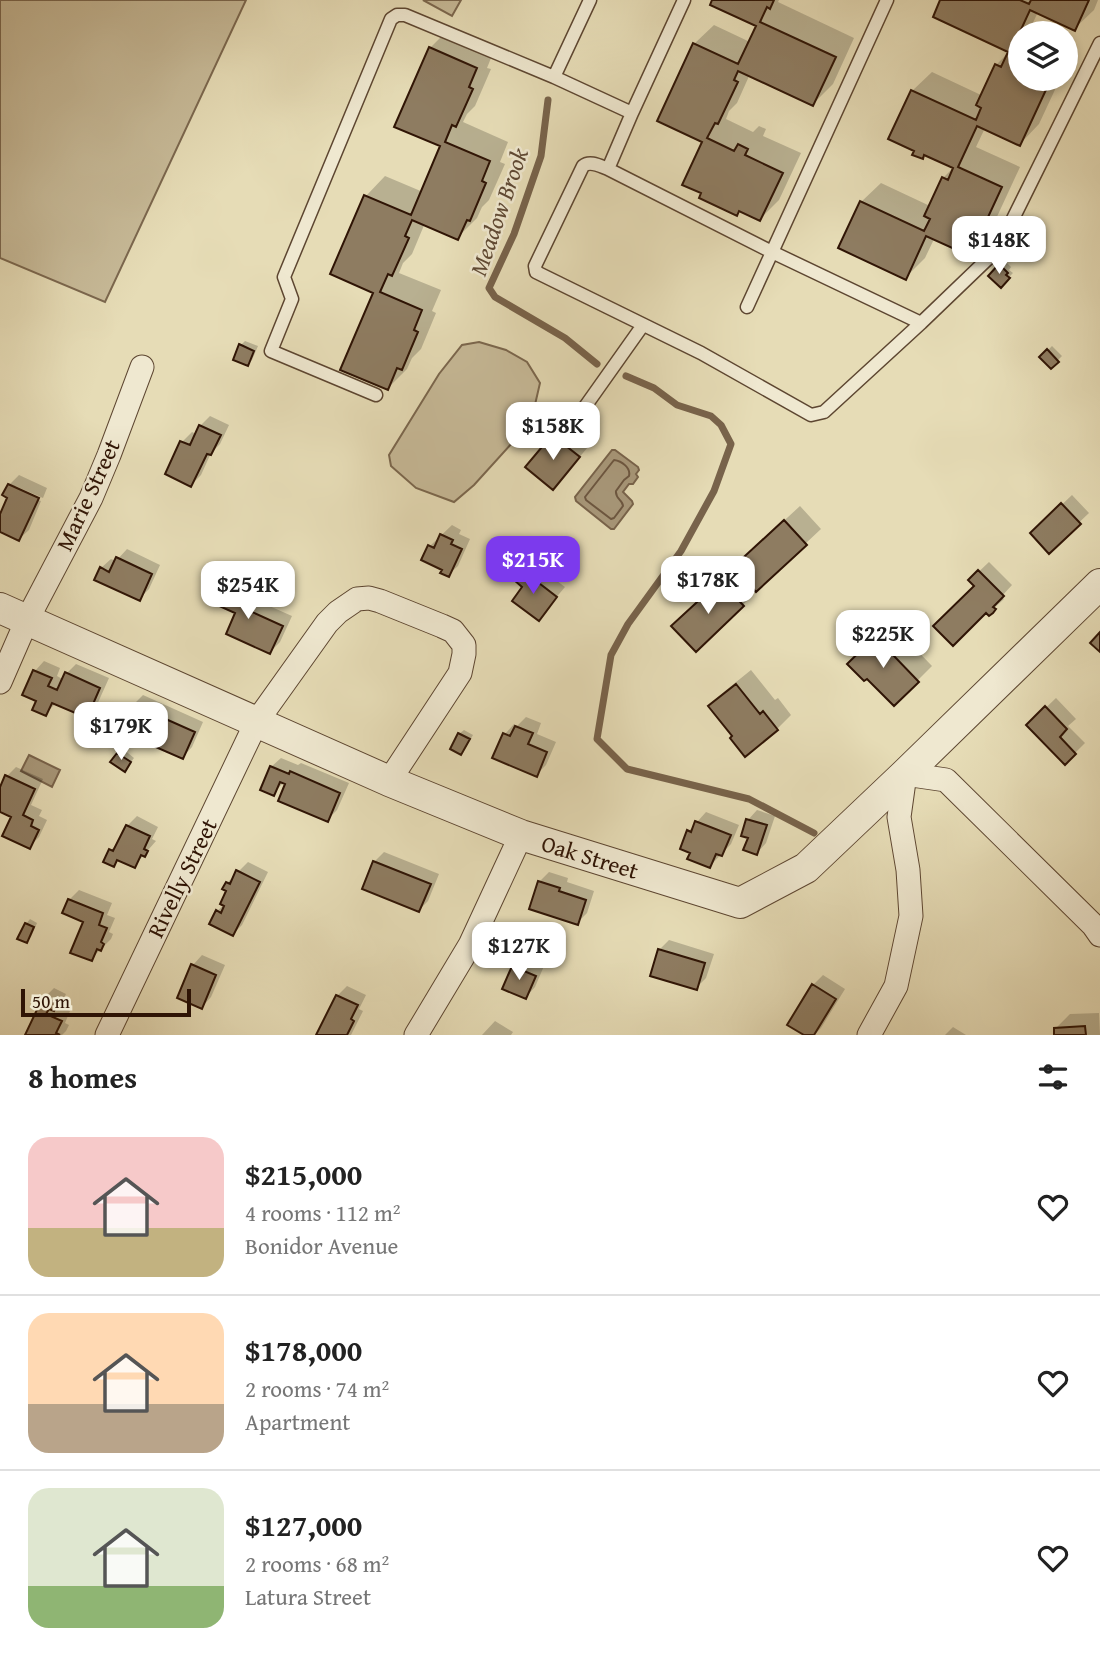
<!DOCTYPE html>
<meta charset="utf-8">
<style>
body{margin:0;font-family:"Gentium Book Plus",serif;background:#f6f6f6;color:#222;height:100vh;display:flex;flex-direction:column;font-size:26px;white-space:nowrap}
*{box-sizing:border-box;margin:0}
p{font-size:23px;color:#767676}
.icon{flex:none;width:38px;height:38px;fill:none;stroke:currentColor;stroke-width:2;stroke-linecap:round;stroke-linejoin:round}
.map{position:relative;height:1035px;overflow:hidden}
.details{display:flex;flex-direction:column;background:#fff;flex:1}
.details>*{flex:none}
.buttons{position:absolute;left:1008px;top:21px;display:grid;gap:14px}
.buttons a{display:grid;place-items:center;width:70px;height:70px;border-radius:50%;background:#fff;box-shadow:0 4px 10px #0003;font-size:35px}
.scale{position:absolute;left:21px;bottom:18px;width:170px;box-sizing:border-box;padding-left:7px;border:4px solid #2f1405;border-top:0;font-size:19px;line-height:24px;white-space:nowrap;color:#2f1405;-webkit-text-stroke:5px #efe8d0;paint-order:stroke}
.price{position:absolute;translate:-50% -60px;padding:0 16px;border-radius:14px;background:#fff;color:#222;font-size:23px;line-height:46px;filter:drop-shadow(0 2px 4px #0008)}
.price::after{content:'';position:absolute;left:50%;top:42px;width:21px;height:16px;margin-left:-10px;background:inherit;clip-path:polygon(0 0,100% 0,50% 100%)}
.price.on{background:#7c3aed;color:#fff}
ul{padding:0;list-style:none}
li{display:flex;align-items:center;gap:21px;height:175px;padding:0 28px}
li+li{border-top:2px solid #e0e0e0}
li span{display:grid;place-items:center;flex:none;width:196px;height:140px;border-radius:21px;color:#555}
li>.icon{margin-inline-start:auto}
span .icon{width:84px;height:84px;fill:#fffc;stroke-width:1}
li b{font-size:30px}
h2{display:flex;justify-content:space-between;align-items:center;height:84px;padding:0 28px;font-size:30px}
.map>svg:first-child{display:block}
.green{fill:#c7ba98;stroke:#7b674e;stroke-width:2}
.water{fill:#a8987a;stroke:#78634b;stroke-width:2}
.shadow{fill:#0003;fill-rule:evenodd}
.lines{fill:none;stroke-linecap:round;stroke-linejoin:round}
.shore{stroke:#6c5640;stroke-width:2}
.stream{stroke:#78634b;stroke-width:7}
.building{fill:#8e7c61;stroke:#2f1405;stroke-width:2}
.service-casing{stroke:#5d4631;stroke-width:15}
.minor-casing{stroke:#5d4631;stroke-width:25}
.tertiary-casing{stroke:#5d4631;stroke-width:32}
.service{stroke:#efe8d0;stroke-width:12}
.minor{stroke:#efe8d0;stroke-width:23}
.tertiary{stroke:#efe8d0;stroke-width:30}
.labels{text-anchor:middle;stroke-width:5;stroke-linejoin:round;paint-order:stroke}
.street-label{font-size:23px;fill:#2f1405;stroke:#efe8d0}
.water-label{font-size:24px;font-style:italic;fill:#5f4934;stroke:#efe8d0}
</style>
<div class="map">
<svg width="1100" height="1035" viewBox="0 0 1100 1035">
<rect width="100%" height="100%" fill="#e6dcb6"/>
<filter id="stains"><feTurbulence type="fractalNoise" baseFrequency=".00286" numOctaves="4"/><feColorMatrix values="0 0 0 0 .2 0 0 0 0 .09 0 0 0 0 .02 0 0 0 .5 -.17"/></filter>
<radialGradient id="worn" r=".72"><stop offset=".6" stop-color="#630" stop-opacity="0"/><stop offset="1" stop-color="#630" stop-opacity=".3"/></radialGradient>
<path class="green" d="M 0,0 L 246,0 L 105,302 L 0,258 Z
M 423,0 L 461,0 L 452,16 Z
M 479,342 L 506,350 L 527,362 L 540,383 L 531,422 L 474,485 L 454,502 L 416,488 L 391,466 L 389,455 L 439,374 L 462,345 Z"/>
<path class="water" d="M 612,450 L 615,450 L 638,467 L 639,470 L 636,474 L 638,477 L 633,484 L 629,484 L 623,492 L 632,501 L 633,504 L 614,529 L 611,529 L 576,501 L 575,497 Z
M 29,755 L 60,770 L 52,787 L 21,771 Z"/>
<path class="shadow" d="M 714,0 L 779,0 L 778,2 L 854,38 L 833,84 L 813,104 L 750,74 L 737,103 L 729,111 L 726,119 L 753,132 L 759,126 L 766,129 L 763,136 L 801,153 L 779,200 L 760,219 L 704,141 L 694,44 L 714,25 L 750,42 L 758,25 Z
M 942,0 L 1098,0 L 1094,10 L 1074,29 L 1038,12 L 1030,29 L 1040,33 L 1020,33 L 1020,79 L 1060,79 L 1039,124 L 1020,144 L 985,128 L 976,147 L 1020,167 L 989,234 L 969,253 L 935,237 L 925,258 L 905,278 L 861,202 L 881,183 L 930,206 L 943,178 L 954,167 L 926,154 L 922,157 L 912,91 L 932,72 L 981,95 L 996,65 L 1010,51 Z
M 450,28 L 495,48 L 487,68 L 491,69 L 475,106 L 467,114 L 463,122 L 508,142 L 500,162 L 505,164 L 489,200 L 482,207 L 477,218 L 458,237 L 425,223 L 412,254 L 403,263 L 399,273 L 441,290 L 432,311 L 436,313 L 421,349 L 412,358 L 407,369 L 388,388 L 375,292 L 333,274 L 366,196 L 385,176 L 423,192 L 443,145 L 430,48 Z
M 1066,45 L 1074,49 L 1066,67 Z
M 1005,261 L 1011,267 L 1009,270 L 1013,273 L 1001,285 L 991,276 Z
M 245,341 L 258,346 L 252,360 L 248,364 L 241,345 Z
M 1052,346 L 1062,356 L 1051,367 L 1041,357 Z
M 210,416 L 229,425 L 220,444 L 211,453 L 201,475 L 191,485 L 167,473 L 182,442 L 192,432 L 196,434 L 200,426 Z
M 563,426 L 588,447 L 562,478 L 528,467 Z
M 19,475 L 47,488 L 43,498 L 15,486 L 15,490 L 41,501 L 29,530 L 19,539 L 0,531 L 0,518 L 9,497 L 9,485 Z
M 1072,495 L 1089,513 L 1049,551 L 1032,533 Z
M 800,506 L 821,529 L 756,590 L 750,552 Z
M 452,525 L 461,530 L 459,534 L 470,539 L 458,566 L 448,575 L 430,546 Z
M 127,549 L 160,565 L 149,589 L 139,599 L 101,568 L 111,559 L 116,561 Z
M 532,562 L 565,587 L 538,619 L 525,587 L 523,571 Z
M 989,562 L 1012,585 L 1001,597 L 1004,599 L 991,611 L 976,586 L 970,580 Z
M 238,572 L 252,578 L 249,585 L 263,591 L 258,601 L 292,616 L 280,642 L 270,652 L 229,582 ZM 231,580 L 252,590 L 251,593 L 231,584 Z
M 730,573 L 752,596 L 696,649 L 683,617 Z
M 894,621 L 908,636 L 906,639 L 932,666 L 894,704 L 867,676 L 850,664 Z
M 44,661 L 60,668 L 57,676 L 64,680 L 67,673 L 76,664 L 109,678 L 96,707 L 86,716 L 56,703 L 45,714 L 39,700 L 35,671 Z
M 751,670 L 775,700 L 778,698 L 791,715 L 777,729 L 734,736 L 711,706 L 725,691 Z
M 143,695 L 203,722 L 192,747 L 183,757 L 133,705 Z
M 1056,698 L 1076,719 L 1068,726 L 1085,743 L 1065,763 L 1028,725 Z
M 526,717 L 541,723 L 537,734 L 556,742 L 546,765 L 536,775 L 505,734 L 514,724 L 517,726 Z
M 464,730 L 473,735 L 465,749 L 461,753 L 459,734 Z
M 123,749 L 134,758 L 129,765 L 113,762 Z
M 281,758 L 298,765 L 301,763 L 349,783 L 337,810 L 327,820 L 287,784 L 284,782 L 273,794 L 271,767 Z
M 16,767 L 43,779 L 31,805 L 42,810 L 39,816 L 47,820 L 39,837 L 29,847 L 14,816 L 0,810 L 0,791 L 7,776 Z
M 757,810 L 775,816 L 766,843 L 757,853 L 750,837 L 748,820 Z
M 706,812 L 739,825 L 731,844 L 710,866 L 689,831 Z
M 137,816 L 158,827 L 152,839 L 156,841 L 134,866 L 119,859 L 113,865 L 111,850 L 119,842 L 127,826 Z
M 384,852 L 439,874 L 428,901 L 419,910 L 364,888 L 375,861 Z
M 248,862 L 268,872 L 242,925 L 233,934 L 217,911 L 225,904 L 227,883 Z
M 549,872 L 568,878 L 567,882 L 594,891 L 587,913 L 577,923 L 539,882 Z
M 79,890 L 112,903 L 107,915 L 115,918 L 109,932 L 113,934 L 111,939 L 91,959 L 85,921 L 69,900 Z
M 30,919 L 37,923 L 31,937 L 26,941 L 26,924 Z
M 669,940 L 714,954 L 706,978 L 696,988 L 659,950 Z
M 202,955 L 225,965 L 211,997 L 202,1007 L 193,965 Z
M 523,957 L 544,966 L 535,987 L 526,997 L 513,967 Z
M 823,975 L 845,989 L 821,1028 L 814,1035 L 808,1035 L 813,985 Z
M 347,986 L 366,995 L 359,1009 L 363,1011 L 351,1035 L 318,1035 L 337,996 Z
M 54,988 L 66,994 L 63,1000 L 58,1005 L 70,1011 L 65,1023 L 69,1025 L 66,1031 L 62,1035 L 27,1035 L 44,998 Z
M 1099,1013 L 1100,1035 L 1056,1035 L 1055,1029 L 1070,1014 Z
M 495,1021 L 513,1032 L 511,1035 L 482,1035 Z
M 953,1027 L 966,1035 L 945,1035 Z"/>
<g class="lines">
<path class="shore" d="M 614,460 C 622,461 631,468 629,476 L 624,480 L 616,491 C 615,499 623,500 623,506 L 614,518 L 611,519 L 586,500 L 585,497 Z"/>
<path class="stream" d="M 548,100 L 541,156 L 514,234 L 489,288 L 495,297 L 565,338 L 597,364
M 626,376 L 654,388 L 677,405 L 711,416 L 721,425 L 731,444 L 714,491 L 681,551 L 628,624 L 611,655 L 597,739 L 627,769 L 749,799 L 814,833"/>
</g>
<path class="building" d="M 712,0 L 774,0 L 770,9 L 767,7 L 760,22 L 836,57 L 813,106 L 738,71 L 734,80 L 738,82 L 718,124 L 715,123 L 707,138 L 734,151 L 738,144 L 748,149 L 745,155 L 783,173 L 760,221 L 739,211 L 737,216 L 699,198 L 701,193 L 682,185 L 702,142 L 657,121 L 693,43 L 738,64 L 756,26 L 710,5 Z
M 940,0 L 1020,0 L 1029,4 L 1031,0 L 1089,0 L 1075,31 L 1030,10 L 1012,49 L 1020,52 L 1020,79 L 1051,79 L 1020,146 L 977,126 L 958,167 L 1002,187 L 970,256 L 926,236 L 906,280 L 838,248 L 860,201 L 924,231 L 930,219 L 924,216 L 942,177 L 948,180 L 953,168 L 924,155 L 923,159 L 912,155 L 914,151 L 888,139 L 911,90 L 976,120 L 981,108 L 976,105 L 995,64 L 1001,67 L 1008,52 L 933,17 Z
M 429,47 L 477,68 L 469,87 L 473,89 L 456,127 L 452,125 L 445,142 L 490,161 L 482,181 L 486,183 L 470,221 L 467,220 L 458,240 L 412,220 L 405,236 L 409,238 L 392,276 L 388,274 L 380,292 L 422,310 L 414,330 L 418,332 L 402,370 L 397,368 L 388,390 L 340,370 L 373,293 L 330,274 L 364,195 L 411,215 L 440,146 L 394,127 Z
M 999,264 L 1008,273 L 1006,275 L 1010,278 L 1001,288 L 988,276 Z
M 239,344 L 254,351 L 248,366 L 233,360 Z
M 1047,349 L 1059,362 L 1051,369 L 1039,357 Z
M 199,425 L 221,435 L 211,455 L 207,454 L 191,487 L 165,474 L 180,441 L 190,445 Z
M 552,435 L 580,457 L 553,490 L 525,467 Z
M 8,484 L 39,498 L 19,541 L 0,532 L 0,514 L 7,498 L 2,495 Z
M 1061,503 L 1081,524 L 1049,554 L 1030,533 Z
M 784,520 L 807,545 L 756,592 L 733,567 Z
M 440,534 L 453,540 L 451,544 L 462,549 L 449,577 L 440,573 L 442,570 L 421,560 L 428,545 L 434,548 Z
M 116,557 L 152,574 L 140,601 L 94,580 L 100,567 L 109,572 Z
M 522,570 L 557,597 L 539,621 L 512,601 L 522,587 L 514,580 Z
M 978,570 L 1004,596 L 993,607 L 996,609 L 993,613 L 989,616 L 986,613 L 953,646 L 933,626 L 974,586 L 968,580 Z
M 227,581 L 243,588 L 240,595 L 255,601 L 250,611 L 283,626 L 270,654 L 226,634 L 235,613 L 217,605 Z
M 720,581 L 744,606 L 696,652 L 671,626 Z
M 1100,632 L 1100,652 L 1090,643 Z
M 878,634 L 895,652 L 892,654 L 919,682 L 894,706 L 867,679 L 864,681 L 847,664 Z
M 33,670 L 52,678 L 48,686 L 57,690 L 65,672 L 100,688 L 87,718 L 52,703 L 46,716 L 32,710 L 36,701 L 22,695 Z
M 736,684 L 760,714 L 763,711 L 778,730 L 745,757 L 730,738 L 732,736 L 708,706 Z
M 132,704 L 195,732 L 183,759 L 119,731 Z
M 1045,706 L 1067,729 L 1060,737 L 1076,754 L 1065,765 L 1026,725 Z
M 515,726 L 533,733 L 528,744 L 547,752 L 537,777 L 492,758 L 503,733 L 510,736 Z
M 458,733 L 470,739 L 461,755 L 450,749 Z
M 117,753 L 131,762 L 125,772 L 110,762 Z
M 270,766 L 289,774 L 290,771 L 340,793 L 328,822 L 278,801 L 285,784 L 280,782 L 274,796 L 260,790 Z
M 5,775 L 35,789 L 23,815 L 33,820 L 31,826 L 39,830 L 30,849 L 2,836 L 11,817 L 0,812 L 0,787 Z
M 746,819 L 767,825 L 757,855 L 743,850 L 748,838 L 741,836 Z
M 695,821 L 731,835 L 722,856 L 716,854 L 710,868 L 687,859 L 690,853 L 680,849 L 687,830 L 691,832 Z
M 126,825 L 150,836 L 144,849 L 148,851 L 145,857 L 141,855 L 135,868 L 117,860 L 114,867 L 103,862 L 109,849 L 113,851 Z
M 373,861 L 431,884 L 419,912 L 362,889 Z
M 236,870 L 260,882 L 233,936 L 209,924 L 216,910 L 221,913 L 224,906 L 220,904 L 226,891 L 222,889 L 226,882 L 230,884 Z
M 538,881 L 560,888 L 559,891 L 586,900 L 578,925 L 529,909 Z
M 68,899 L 103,913 L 99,925 L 107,928 L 101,942 L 104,944 L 101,951 L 97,949 L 92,961 L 70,953 L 83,922 L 62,913 Z
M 25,923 L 34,927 L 27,943 L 17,939 Z
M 658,949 L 705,963 L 697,990 L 650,976 Z
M 191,964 L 216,975 L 202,1009 L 177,998 Z
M 512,966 L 536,976 L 526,999 L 502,989 Z
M 812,984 L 836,999 L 814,1035 L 804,1035 L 787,1025 Z
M 336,995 L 358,1005 L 351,1019 L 354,1021 L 347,1035 L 316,1035 Z
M 43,997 L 58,1004 L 54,1011 L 49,1009 L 46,1014 L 62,1021 L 56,1033 L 60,1035 L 25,1035 Z
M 1085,1026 L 1086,1035 L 1054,1035 L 1054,1028 Z"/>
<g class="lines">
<defs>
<path id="service" d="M 590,0 L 554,77 L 632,113 L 608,169 L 772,252 L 921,323 L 996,251 L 1003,239 L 1100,43
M 632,113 L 684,0
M 608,169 C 600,166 590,160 583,166 L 535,266 L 536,272 L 701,353 L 811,415 L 824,412 L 921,323
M 747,307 L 887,0
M 376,395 L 271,351 L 292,299 L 284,277 L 391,19 L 397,15 L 405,15 L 554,77
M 565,435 L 643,325"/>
<path id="minor" d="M 0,682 L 27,620 L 91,498 L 109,455 L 142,367
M 107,1035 L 257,721 L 327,623 L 338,612 L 357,599 L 369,598 L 380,601 L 442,626 L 453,631 L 464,645 L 464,654 L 460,673 L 389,781
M 416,1035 L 470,945 L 521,835
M 869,1035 L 896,986 L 911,916 L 908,870 L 899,817 L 905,774 L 946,780 L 1093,925 L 1100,935"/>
<path id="tertiary" d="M 0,608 L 389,781 L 521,835 L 740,903 L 806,868 L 905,774 L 1100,584"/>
</defs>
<use href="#service" class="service-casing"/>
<use href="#minor" class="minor-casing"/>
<use href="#tertiary" class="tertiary-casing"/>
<use href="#service" class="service"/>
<use href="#minor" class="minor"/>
<use href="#tertiary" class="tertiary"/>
</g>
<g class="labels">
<g class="street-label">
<text transform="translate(88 495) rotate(-65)" y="8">Marie Street</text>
<text transform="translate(590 857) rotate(17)" y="8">Oak Street</text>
<text transform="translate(182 878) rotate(-64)" y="8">Rivelly Street</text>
</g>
<g class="water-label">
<text transform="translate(499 212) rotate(-71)" y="8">Meadow Brook</text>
</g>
</g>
<rect width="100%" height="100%" filter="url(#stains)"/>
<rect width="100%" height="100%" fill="url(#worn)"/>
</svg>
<div class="buttons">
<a><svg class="icon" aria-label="layers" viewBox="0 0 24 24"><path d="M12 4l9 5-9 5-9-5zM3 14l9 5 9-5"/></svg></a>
</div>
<div class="scale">50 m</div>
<b class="price" style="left:999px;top:276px">$148K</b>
<b class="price" style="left:553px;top:462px">$158K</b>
<b class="price on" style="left:533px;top:596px">$215K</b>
<b class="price" style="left:708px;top:616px">$178K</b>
<b class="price" style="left:248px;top:621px">$254K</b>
<b class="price" style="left:883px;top:670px">$225K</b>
<b class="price" style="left:121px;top:762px">$179K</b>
<b class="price" style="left:519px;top:982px">$127K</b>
</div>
<section class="details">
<h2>8 homes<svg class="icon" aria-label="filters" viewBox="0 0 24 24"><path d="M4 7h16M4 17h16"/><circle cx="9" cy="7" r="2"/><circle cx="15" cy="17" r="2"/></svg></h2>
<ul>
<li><span style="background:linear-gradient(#f6c9c9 65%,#c2b280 0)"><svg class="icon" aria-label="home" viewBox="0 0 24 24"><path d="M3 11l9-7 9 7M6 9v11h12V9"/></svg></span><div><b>$215,000</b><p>4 rooms · 112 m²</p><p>Bonidor Avenue</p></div><svg class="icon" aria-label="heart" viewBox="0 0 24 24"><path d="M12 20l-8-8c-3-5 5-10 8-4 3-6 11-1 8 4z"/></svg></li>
<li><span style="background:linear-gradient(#ffd9b3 65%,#b9a48a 0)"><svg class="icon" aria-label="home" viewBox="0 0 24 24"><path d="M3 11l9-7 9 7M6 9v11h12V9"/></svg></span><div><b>$178,000</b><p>2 rooms · 74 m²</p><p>Apartment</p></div><svg class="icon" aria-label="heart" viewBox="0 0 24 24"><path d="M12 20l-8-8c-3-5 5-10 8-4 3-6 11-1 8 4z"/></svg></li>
<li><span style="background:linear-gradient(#dfe7d0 70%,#8fb573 0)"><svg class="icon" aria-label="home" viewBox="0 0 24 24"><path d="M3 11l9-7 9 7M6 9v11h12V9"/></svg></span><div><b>$127,000</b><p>2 rooms · 68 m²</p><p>Latura Street</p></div><svg class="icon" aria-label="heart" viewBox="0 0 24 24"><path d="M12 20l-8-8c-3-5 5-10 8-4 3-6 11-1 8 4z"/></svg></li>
</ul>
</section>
